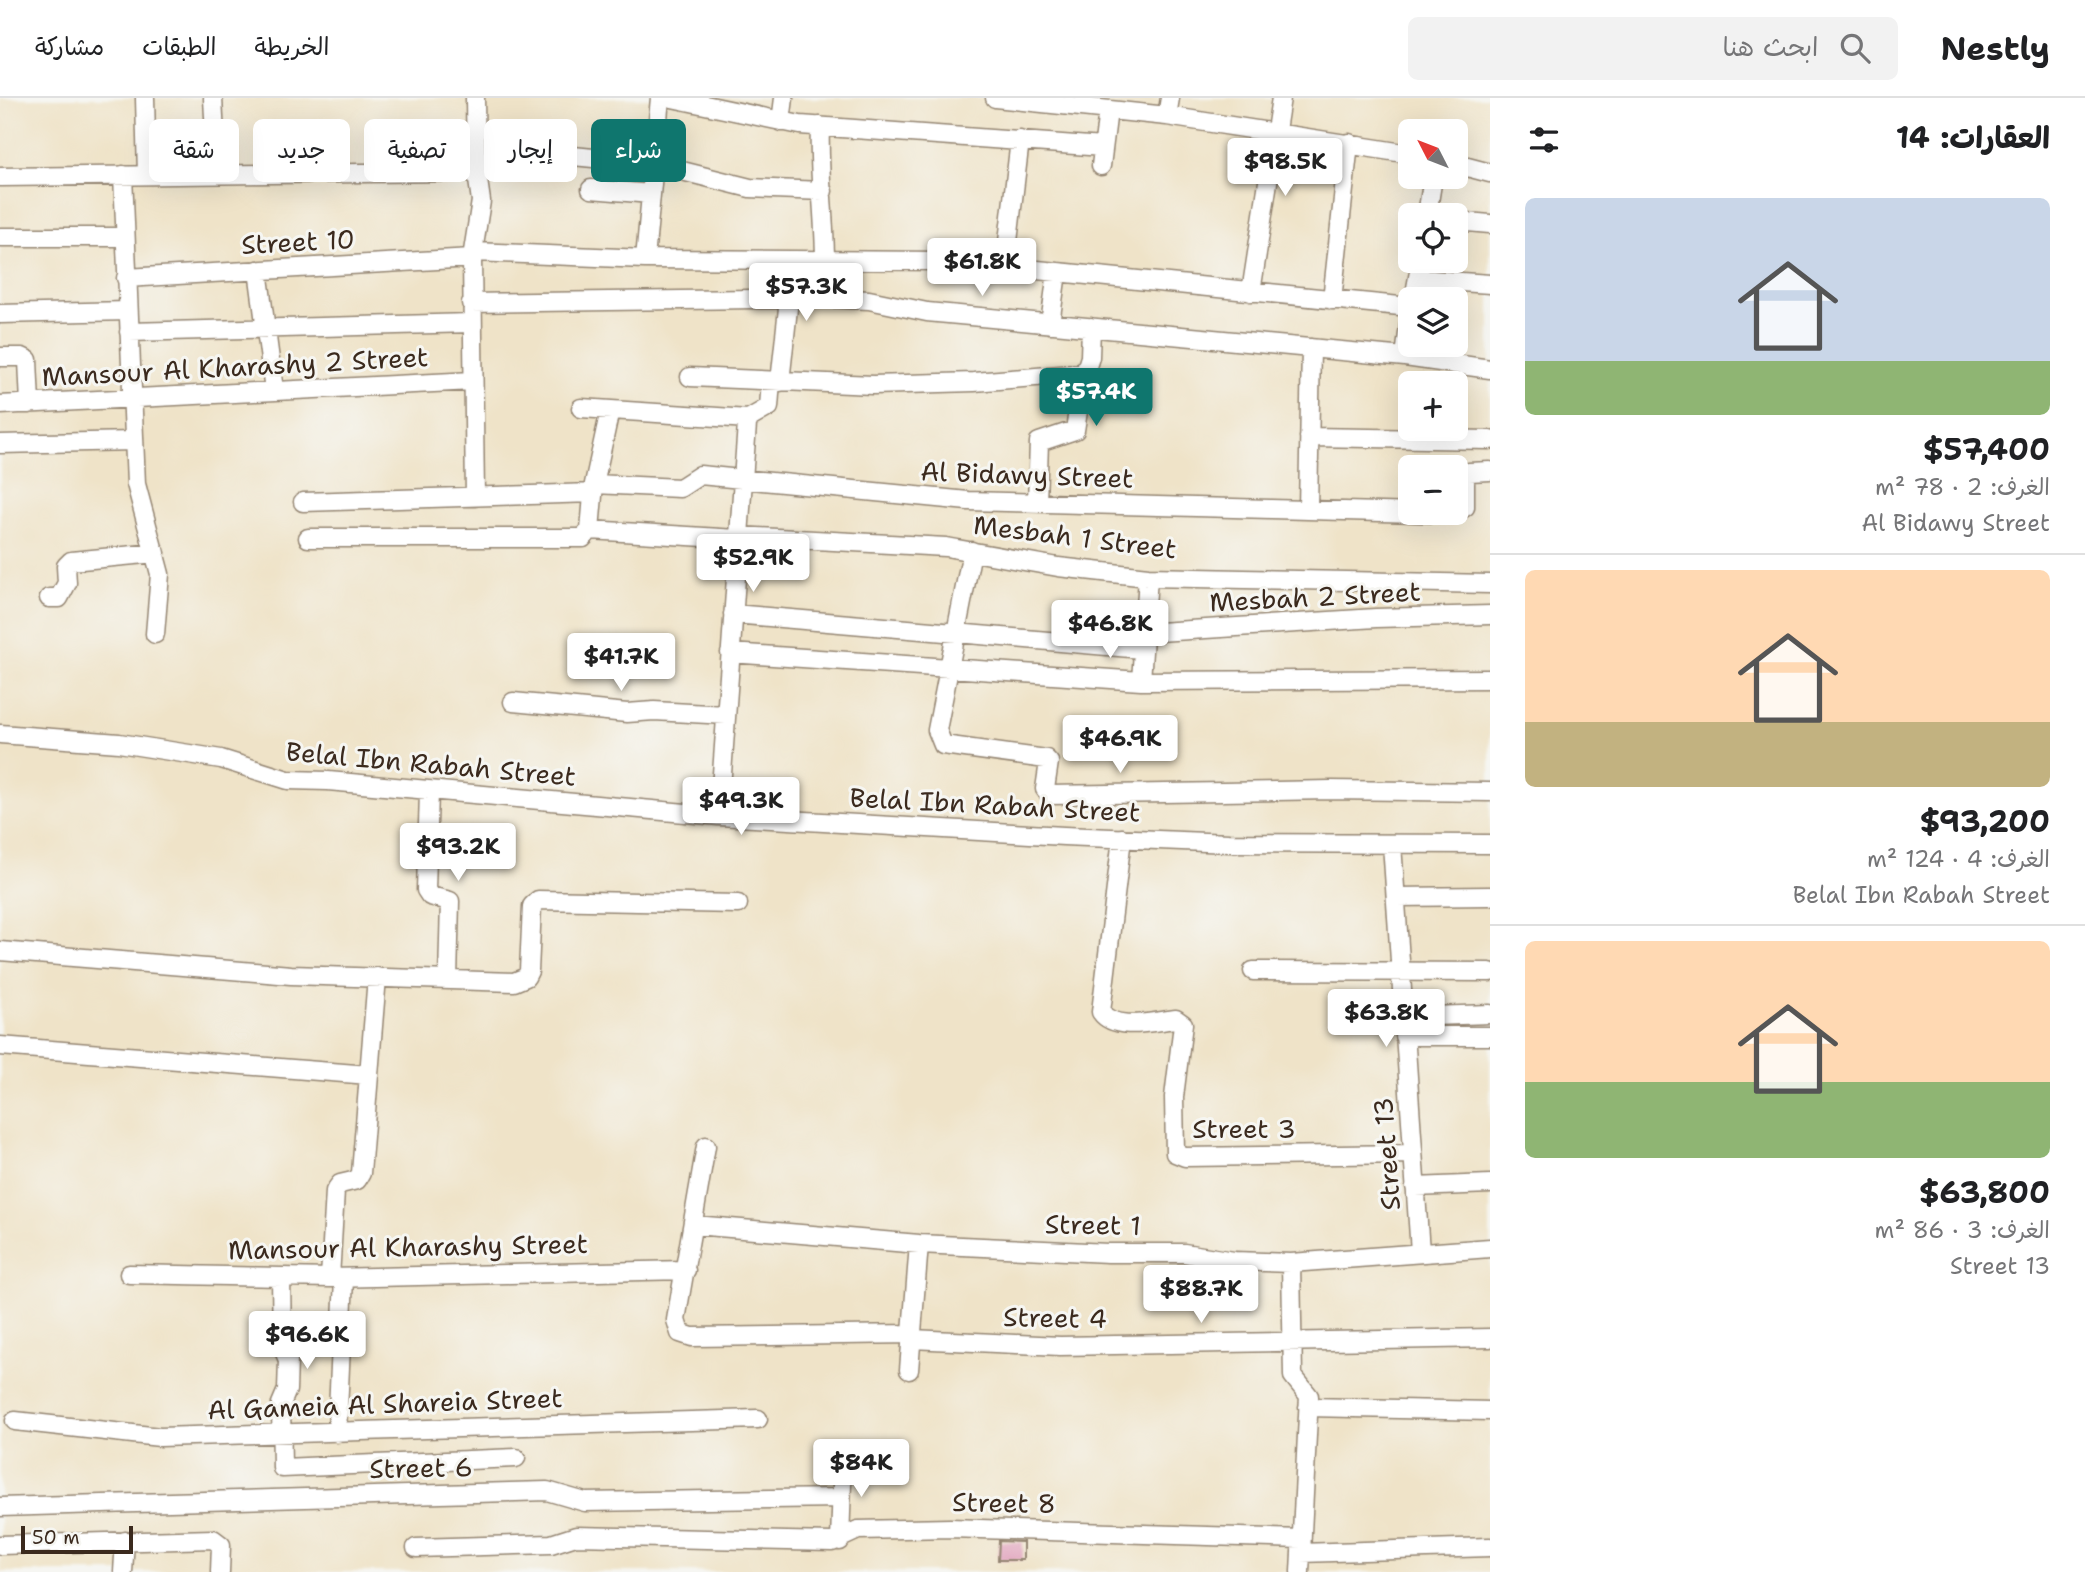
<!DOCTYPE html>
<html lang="ar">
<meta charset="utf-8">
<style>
body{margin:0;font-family:"Shantell Sans","Playpen Sans Arabic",sans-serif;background:#f2f2f2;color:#202124;direction:rtl;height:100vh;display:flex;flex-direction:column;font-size:26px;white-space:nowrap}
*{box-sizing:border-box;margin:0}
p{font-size:23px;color:#757577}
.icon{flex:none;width:38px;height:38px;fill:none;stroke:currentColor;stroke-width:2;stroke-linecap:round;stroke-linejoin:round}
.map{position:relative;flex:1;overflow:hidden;direction:ltr}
.sheet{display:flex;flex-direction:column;background:#fff;width:595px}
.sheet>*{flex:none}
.banner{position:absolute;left:21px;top:21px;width:665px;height:63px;direction:rtl;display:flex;gap:14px}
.needle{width:46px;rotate:312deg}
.tools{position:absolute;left:1398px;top:21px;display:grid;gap:14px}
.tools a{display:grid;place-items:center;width:70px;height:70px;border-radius:10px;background:#fff;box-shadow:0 7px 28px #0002;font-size:35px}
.scale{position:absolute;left:21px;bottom:18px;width:112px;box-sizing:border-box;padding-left:7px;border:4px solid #3b2a1e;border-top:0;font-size:19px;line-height:24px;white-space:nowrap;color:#3b2a1e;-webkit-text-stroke:5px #f6f6f2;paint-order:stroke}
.price{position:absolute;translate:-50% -60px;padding:0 16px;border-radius:7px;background:#fff;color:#222;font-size:23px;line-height:46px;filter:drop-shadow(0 2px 4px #0008)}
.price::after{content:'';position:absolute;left:50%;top:42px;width:21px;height:16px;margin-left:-10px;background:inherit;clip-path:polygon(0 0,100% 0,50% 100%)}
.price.current{background:#0f766e;color:#fff}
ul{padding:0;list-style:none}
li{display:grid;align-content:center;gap:14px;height:371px;padding:0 35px}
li+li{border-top:2px solid #e0e0e0}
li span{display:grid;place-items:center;height:217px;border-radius:10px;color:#555}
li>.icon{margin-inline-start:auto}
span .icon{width:126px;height:126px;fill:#fffc;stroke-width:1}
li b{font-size:30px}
h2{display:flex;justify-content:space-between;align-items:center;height:84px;padding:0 35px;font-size:30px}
.pill{padding:0 24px;border-radius:10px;background:#fff;box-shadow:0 7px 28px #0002;font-size:24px;line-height:63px}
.pill.current{background:#0f766e;color:#fff}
header{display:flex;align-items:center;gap:42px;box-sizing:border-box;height:98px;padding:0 35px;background:#fff;border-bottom:2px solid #e0e0e0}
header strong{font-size:33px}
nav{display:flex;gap:38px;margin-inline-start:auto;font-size:24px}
.search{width:490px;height:63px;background:#f2f2f2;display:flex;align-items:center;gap:18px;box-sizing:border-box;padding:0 24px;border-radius:10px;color:#757577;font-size:26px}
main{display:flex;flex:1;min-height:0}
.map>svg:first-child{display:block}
.building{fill:#e09fba}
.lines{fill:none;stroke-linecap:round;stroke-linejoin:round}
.minor-casing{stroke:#958673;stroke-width:21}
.minor{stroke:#fff;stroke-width:18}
.labels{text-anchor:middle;stroke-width:6;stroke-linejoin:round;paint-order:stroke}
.street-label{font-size:26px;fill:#3b2a1e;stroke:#f6f6f2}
</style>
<header>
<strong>Nestly</strong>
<div class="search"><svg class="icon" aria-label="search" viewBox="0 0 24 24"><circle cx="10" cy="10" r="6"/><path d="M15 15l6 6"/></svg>ابحث هنا</div>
<nav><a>الخريطة</a><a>الطبقات</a><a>مشاركة</a></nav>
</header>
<main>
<section class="sheet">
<h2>العقارات: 14<svg class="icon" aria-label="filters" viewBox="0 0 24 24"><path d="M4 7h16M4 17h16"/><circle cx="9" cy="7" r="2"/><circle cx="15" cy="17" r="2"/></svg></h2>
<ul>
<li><span style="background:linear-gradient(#c9d6e8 75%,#8fb573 0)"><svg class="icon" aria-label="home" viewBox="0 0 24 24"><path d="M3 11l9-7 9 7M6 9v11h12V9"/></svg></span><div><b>$57,400</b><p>الغرف: 2 · 78 m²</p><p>Al Bidawy Street</p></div></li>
<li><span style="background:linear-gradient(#ffd9b3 70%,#c2b280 0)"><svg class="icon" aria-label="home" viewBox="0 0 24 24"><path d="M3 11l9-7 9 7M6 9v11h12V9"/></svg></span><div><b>$93,200</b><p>الغرف: 4 · 124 m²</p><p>Belal Ibn Rabah Street</p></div></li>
<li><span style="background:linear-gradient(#ffd9b3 65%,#8fb573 0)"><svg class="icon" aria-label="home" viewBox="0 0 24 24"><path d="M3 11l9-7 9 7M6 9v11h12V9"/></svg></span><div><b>$63,800</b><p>الغرف: 3 · 86 m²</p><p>Street 13</p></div></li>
</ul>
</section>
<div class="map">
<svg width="1490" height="1474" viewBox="0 0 1490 1474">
<rect width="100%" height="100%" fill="#f6f6f2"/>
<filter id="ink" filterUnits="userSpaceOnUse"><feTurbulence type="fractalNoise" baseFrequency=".0143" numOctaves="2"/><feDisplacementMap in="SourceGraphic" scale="14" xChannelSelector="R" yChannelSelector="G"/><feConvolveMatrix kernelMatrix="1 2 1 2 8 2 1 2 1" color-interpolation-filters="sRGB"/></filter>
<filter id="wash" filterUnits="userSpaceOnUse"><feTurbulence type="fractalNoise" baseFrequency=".00686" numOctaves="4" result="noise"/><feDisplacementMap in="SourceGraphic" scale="28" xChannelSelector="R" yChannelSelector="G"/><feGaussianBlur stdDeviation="1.57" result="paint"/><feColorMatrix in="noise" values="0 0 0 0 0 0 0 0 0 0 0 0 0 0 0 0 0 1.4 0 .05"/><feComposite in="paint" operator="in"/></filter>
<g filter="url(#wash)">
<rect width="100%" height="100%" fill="#efe3c8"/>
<g id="blocks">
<path class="building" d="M 999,1443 L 1023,1444 L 1023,1462 L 998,1462 Z"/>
</g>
</g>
<g filter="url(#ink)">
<use href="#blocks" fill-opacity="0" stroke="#958673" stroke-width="2"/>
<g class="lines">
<defs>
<path id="minor" d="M 145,0 L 147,77
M 213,0 L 217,76
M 672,0 L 800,27 L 1103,49
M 995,0 L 1167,18 L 1410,56
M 1167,18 L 1170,0
M 781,24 L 784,0
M 820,28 C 818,74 825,118 825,164
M 1456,66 L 1490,75
M 1101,68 L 1108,12
M 123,77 L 136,386 L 160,476 L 155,536
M 0,79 L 458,74 L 492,62 L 563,57 L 654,66 L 750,90 L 823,93
M 591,91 L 651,96
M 1427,117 L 1433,79
M 1456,123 L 1490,126
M 0,139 L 125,139
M 473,154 L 645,161 L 946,163 L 1410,209
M 645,161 L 660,0
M 1005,169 L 1020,42
M 258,172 L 274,292
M 126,180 L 472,160
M 1418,181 L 1490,186
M 1251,194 L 1281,0
M 1414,201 L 1421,163
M 1332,202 L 1349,45
M 471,205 L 829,200 L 869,202 L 927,214 L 1405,259 L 1490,271
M 0,216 L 128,213
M 1050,226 L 1057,174
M 129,234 L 472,225
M 0,259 L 22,259 L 28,262 L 30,306
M 1405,259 L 1410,219
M 690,279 L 873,287 L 974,284 L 1085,275
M 780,284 L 793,164
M 0,307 L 473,283
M 581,310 L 748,321
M 1309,339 L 1490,342
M 0,346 L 134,343
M 594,386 L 680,390 L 700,377 L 968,403 L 1455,416 L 1465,409 L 1465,381 L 1469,374 L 1490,373
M 475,399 L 472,160 L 481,103 L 476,68 L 475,0
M 303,404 L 593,395
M 1037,405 L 1039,344 L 1075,332 L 1083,281 L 1090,259 L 1091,229
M 1308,411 L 1311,250
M 590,432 L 737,441
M 590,432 L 594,386 L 610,312
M 738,438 L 946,449 L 1058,469 L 1148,479 L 1490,486
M 308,440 L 583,440 L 590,432
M 972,453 L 937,632 L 943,647 L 1046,661 L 1049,664 L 1045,691 L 1050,697 L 1330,692 L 1490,694
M 49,500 L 59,500 L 67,485 L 66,468 L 71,463 L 156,455
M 733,516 L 1142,551
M 1143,535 L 1376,520 L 1490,517
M 730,555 L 1141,583 L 1490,581
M 1141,583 L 1148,479
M 513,604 L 627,615 L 654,613 L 726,617
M 0,636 L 119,645 L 221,661 L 288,682 L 328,683 L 719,718 L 1064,738 L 1229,745 L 1490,746
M 429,694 L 426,792 L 430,798 L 450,803 L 448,881
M 719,718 L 747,326 L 750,320 L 769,309 L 771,283
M 1122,740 L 1101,914 C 1115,934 1155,923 1176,921 L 1183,926 L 1174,999 L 1175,1055 L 1185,1059 L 1413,1056
M 1392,746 L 1420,1154
M 1396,799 L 1490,798
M 0,853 L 291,877 L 514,884 L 526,879 L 529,873 L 532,808 L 538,802 L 738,806
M 1253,873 L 1490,874
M 1403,919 L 1490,916
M 1404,938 L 1490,938
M 0,948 L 369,977
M 706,1048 L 676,1222 L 680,1235 L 692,1239 L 913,1236
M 1415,1089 L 1490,1086
M 694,1127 L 919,1146 L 1108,1155 L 1184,1155 L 1234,1163 L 1291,1165 L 1490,1150
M 1291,1165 L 1293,1278 L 1309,1298 L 1300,1474
M 129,1176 L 330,1180 L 686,1172
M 281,1179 L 282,1248 L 288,1262 L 287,1292 L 281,1306 L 282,1370 L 516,1360
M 330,1180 L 335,1093 L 340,1086 L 357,1082 L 361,1075 L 377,879
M 912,1241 L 1060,1248 L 1490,1240
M 909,1272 L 919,1146
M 1308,1309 L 1490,1313
M 15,1323 L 160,1339 L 758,1321
M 337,1335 L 344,1180
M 0,1409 L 547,1393 L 585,1404 L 841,1400
M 840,1443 L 843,1357
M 0,1447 L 213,1441 L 221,1447 L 220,1474
M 416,1450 L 551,1446 L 576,1438 L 832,1444 L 858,1432 L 950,1430 L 1301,1441
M 1301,1455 L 1490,1449
M 123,1474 L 125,1443"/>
</defs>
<use href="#minor" class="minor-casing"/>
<use href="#minor" class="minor"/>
</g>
</g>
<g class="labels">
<g class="street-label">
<text transform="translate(298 144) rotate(-3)" y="9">Street 10</text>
<text transform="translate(235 269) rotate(-3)" y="9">Mansour Al Kharashy 2 Street</text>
<text transform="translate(1027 377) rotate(2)" y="9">Al Bidawy Street</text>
<text transform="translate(1075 439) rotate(7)" y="9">Mesbah 1 Street</text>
<text transform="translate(1315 499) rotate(-3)" y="9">Mesbah 2 Street</text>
<text transform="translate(431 666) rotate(5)" y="9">Belal Ibn Rabah Street</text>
<text transform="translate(995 707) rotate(3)" y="9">Belal Ibn Rabah Street</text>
<text x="1244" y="1040">Street 3</text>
<text transform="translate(1387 1056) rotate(-94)" y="9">Street 13</text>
<text transform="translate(1093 1127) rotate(1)" y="9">Street 1</text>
<text transform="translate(408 1149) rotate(-1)" y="9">Mansour Al Kharashy Street</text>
<text transform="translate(1055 1220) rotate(1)" y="9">Street 4</text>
<text transform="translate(385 1306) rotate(-2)" y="9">Al Gameia Al Shareia Street</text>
<text transform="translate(421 1370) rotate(-1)" y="9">Street 6</text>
<text transform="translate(1004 1405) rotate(1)" y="9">Street 8</text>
</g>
</g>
</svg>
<div class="tools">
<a><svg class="needle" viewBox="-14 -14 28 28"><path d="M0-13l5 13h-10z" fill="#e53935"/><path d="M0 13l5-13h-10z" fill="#757577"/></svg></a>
<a><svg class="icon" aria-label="locate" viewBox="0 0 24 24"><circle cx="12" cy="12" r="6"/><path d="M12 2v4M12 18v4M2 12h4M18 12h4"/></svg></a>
<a><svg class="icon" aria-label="layers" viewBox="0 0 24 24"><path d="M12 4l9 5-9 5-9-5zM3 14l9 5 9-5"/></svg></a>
<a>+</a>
<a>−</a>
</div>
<div class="scale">50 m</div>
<b class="price" style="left:1285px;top:100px">$98.5K</b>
<b class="price" style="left:982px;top:200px">$61.8K</b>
<b class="price" style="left:806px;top:225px">$57.3K</b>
<b class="price current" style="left:1096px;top:330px">$57.4K</b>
<b class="price" style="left:753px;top:496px">$52.9K</b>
<b class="price" style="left:1110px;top:562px">$46.8K</b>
<b class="price" style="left:621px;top:595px">$41.7K</b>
<b class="price" style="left:1120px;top:677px">$46.9K</b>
<b class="price" style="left:741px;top:739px">$49.3K</b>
<b class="price" style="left:458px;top:785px">$93.2K</b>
<b class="price" style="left:1386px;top:951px">$63.8K</b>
<b class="price" style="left:1201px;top:1227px">$88.7K</b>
<b class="price" style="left:307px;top:1273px">$96.6K</b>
<b class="price" style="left:861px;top:1401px">$84K</b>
<div class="banner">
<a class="pill current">شراء</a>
<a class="pill">إيجار</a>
<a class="pill">تصفية</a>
<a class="pill">جديد</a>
<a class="pill">شقة</a>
</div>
</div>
</main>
